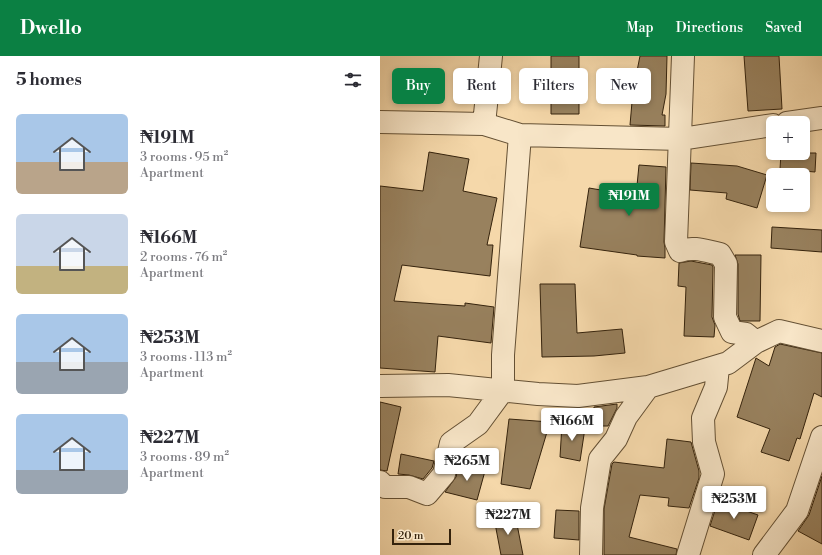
<!DOCTYPE html>
<meta charset="utf-8">
<style>
body{margin:0;font-family:"Libre Bodoni",serif;background:#f2f2f3;color:#2b2b33;height:100vh;display:flex;flex-direction:column;font-size:15px;white-space:nowrap}
*{box-sizing:border-box;margin:0}
p{font-size:13px;color:#7c7c81}
.icon{flex:none;width:22px;height:22px;fill:none;stroke:currentColor;stroke-width:2;stroke-linecap:round;stroke-linejoin:round}
.map{position:relative;flex:1;overflow:hidden}
.panel{display:flex;flex-direction:column;background:#fff;width:380px}
.panel>*{flex:none}
.hud{position:absolute;left:12px;top:12px;width:370px;height:36px;display:flex;gap:8px}
.fabs{position:absolute;left:386px;top:60px;display:grid;gap:8px}
.fabs a{display:grid;place-items:center;width:44px;height:44px;border-radius:6px;background:#fff;box-shadow:0 2px 6px #0003;font-size:20px}
.scale{position:absolute;left:12px;bottom:10px;width:59px;box-sizing:border-box;padding-left:4px;border:2px solid #34220c;border-top:0;font-size:11px;line-height:14px;white-space:nowrap;color:#34220c;-webkit-text-stroke:3px #f8e6c8;paint-order:stroke}
.price{position:absolute;translate:-50% -34px;padding:0 9px;border-radius:4px;background:#fff;color:#222;font-size:13px;line-height:26px;filter:drop-shadow(0 1px 2px #0008)}
.price::after{content:'';position:absolute;left:50%;top:24px;width:12px;height:9px;margin-left:-6px;background:inherit;clip-path:polygon(0 0,100% 0,50% 100%)}
.price.active{background:#0b8043;color:#fff}
ul{padding:0;list-style:none}
li{display:flex;align-items:center;gap:12px;height:100px;padding:0 16px}
li span{display:grid;place-items:center;flex:none;width:112px;height:80px;border-radius:6px;color:#555}
li>.icon{margin-inline-start:auto}
span .icon{width:48px;height:48px;fill:#fffc;stroke-width:1}
li b{font-size:17px}
h2{display:flex;justify-content:space-between;align-items:center;height:48px;padding:0 16px;font-size:17px}
.chip{padding:0 14px;border-radius:6px;background:#fff;box-shadow:0 2px 6px #0003;font-size:14px;line-height:36px}
.chip.active{background:#0b8043;color:#fff}
header{display:flex;align-items:center;gap:24px;box-sizing:border-box;height:56px;padding:0 20px;background:#0b8043;color:#fff}
header strong{font-size:19px}
nav{display:flex;gap:22px;margin-inline-start:auto;font-size:14px}
main{display:flex;flex:1;min-height:0}
.map>svg:first-child{display:block}
.building{fill:#98815e;stroke:#34220c}
.lines{fill:none;stroke-linecap:round;stroke-linejoin:round}
.minor-casing{stroke:#645034;stroke-width:24}
.minor{stroke:#f8e6c8;stroke-width:22}
</style>
<header>
<strong>Dwello</strong>
<nav><a>Map</a><a>Directions</a><a>Saved</a></nav>
</header>
<main>
<section class="panel">
<h2>5 homes<svg class="icon" aria-label="filters" viewBox="0 0 24 24"><path d="M4 7h16M4 17h16"/><circle cx="9" cy="7" r="2"/><circle cx="15" cy="17" r="2"/></svg></h2>
<ul>
<li><span style="background:linear-gradient(#a9c7e8 60%,#b9a48a 0)"><svg class="icon" aria-label="home" viewBox="0 0 24 24"><path d="M3 11l9-7 9 7M6 9v11h12V9"/></svg></span><div><b>₦191M</b><p>3 rooms · 95 m²</p><p>Apartment</p></div></li>
<li><span style="background:linear-gradient(#c9d6e8 65%,#c2b280 0)"><svg class="icon" aria-label="home" viewBox="0 0 24 24"><path d="M3 11l9-7 9 7M6 9v11h12V9"/></svg></span><div><b>₦166M</b><p>2 rooms · 76 m²</p><p>Apartment</p></div></li>
<li><span style="background:linear-gradient(#a9c7e8 60%,#9aa5b1 0)"><svg class="icon" aria-label="home" viewBox="0 0 24 24"><path d="M3 11l9-7 9 7M6 9v11h12V9"/></svg></span><div><b>₦253M</b><p>3 rooms · 113 m²</p><p>Apartment</p></div></li>
<li><span style="background:linear-gradient(#a9c7e8 70%,#9aa5b1 0)"><svg class="icon" aria-label="home" viewBox="0 0 24 24"><path d="M3 11l9-7 9 7M6 9v11h12V9"/></svg></span><div><b>₦227M</b><p>3 rooms · 89 m²</p><p>Apartment</p></div></li>
</ul>
</section>
<div class="map">
<svg width="442" height="499" viewBox="0 0 442 499">
<rect width="100%" height="100%" fill="#f5d8aa"/>
<filter id="stains"><feTurbulence type="fractalNoise" baseFrequency=".005" numOctaves="4"/><feColorMatrix values="0 0 0 0 .2 0 0 0 0 .09 0 0 0 0 .02 0 0 0 .5 -.17"/></filter>
<radialGradient id="worn" r=".72"><stop offset=".6" stop-color="#630" stop-opacity="0"/><stop offset="1" stop-color="#630" stop-opacity=".3"/></radialGradient>
<path class="building" d="M 171,0 L 199,0 L 199,58 L 171,58 Z
M 260,0 L 287,0 L 286,38 L 282,59 L 285,59 L 285,70 L 250,69 L 252,46 L 251,45 Z
M 364,0 L 399,0 L 402,53 L 368,55 Z
M 49,96 L 89,103 L 83,135 L 117,142 L 107,189 L 113,189 L 110,220 L 22,209 L 14,245 L 85,250 L 85,247 L 114,251 L 111,287 L 58,280 L 55,316 L 0,312 L 0,130 L 43,135 Z
M 401,97 L 436,97 L 435,116 L 400,113 Z
M 311,107 L 357,110 L 387,119 L 377,152 L 346,143 L 347,137 L 310,134 Z
M 259,109 L 286,111 L 284,186 L 285,192 L 285,202 L 257,200 L 257,199 L 200,191 L 209,132 L 256,140 Z
M 392,171 L 442,174 L 442,196 L 391,192 Z
M 355,199 L 381,199 L 380,265 L 360,265 L 358,258 L 358,208 Z
M 311,205 L 332,209 L 333,211 L 332,261 L 335,269 L 334,281 L 304,280 L 306,231 L 298,230 L 299,207 Z
M 160,228 L 195,228 L 197,277 L 242,273 L 245,297 L 214,300 L 162,301 Z
M 400,288 L 442,297 L 442,341 L 434,337 L 420,383 L 417,382 L 409,405 L 381,396 L 390,373 L 357,361 L 376,302 L 389,310 L 395,291 Z
M 0,346 L 21,351 L 7,415 L 0,414 Z
M 237,348 L 237,352 L 228,370 L 213,370 L 214,351 Z
M 129,363 L 170,366 L 150,433 L 121,428 Z
M 182,368 L 205,372 L 200,405 L 180,401 Z
M 287,383 L 311,386 L 319,415 L 319,422 L 309,452 L 288,450 L 289,442 L 260,439 L 249,481 L 297,493 L 296,499 L 224,499 L 224,453 L 232,408 L 234,406 L 284,412 Z
M 21,398 L 54,405 L 52,412 L 43,423 L 29,419 L 18,418 Z
M 79,408 L 105,415 L 97,444 L 65,436 L 76,421 Z
M 442,420 L 442,488 L 418,475 L 429,459 Z
M 338,445 L 378,459 L 369,484 L 330,470 Z
M 176,454 L 199,455 L 199,484 L 174,482 Z
M 135,458 L 143,499 L 121,499 L 114,462 Z"/>
<g class="lines">
<defs>
<path id="minor" d="M 303,0 L 296,186 L 300,195 C 313,190 326,195 340,198 L 346,208 L 345,261 L 352,276 L 366,278 L 376,286
M 0,66 L 104,68 L 140,79 L 301,83 L 393,69
M 407,67 L 442,62
M 104,68 L 111,0
M 0,330 L 68,329 L 158,338 L 198,340 L 268,331 L 348,307 L 376,286 L 399,275 L 442,285
M 0,426 L 5,431 L 29,431 L 47,438 L 64,418 L 71,387 L 98,368 L 123,334 L 123,299 L 140,79
M 211,499 L 212,452 L 220,403 L 236,383 L 246,361 L 268,331
M 308,499 L 333,418 L 324,386 L 323,362 L 336,331 L 338,311
M 384,499 L 417,455 L 442,381"/>
</defs>
<use href="#minor" class="minor-casing"/>
<use href="#minor" class="minor"/>
</g>
<rect width="100%" height="100%" filter="url(#stains)"/>
<rect width="100%" height="100%" fill="url(#worn)"/>
</svg>
<div class="fabs">
<a>+</a>
<a>−</a>
</div>
<div class="scale">20 m</div>
<b class="price active" style="left:249px;top:161px">₦191M</b>
<b class="price" style="left:192px;top:386px">₦166M</b>
<b class="price" style="left:87px;top:426px">₦265M</b>
<b class="price" style="left:354px;top:464px">₦253M</b>
<b class="price" style="left:128px;top:480px">₦227M</b>
<div class="hud">
<a class="chip active">Buy</a>
<a class="chip">Rent</a>
<a class="chip">Filters</a>
<a class="chip">New</a>
</div>
</div>
</main>
